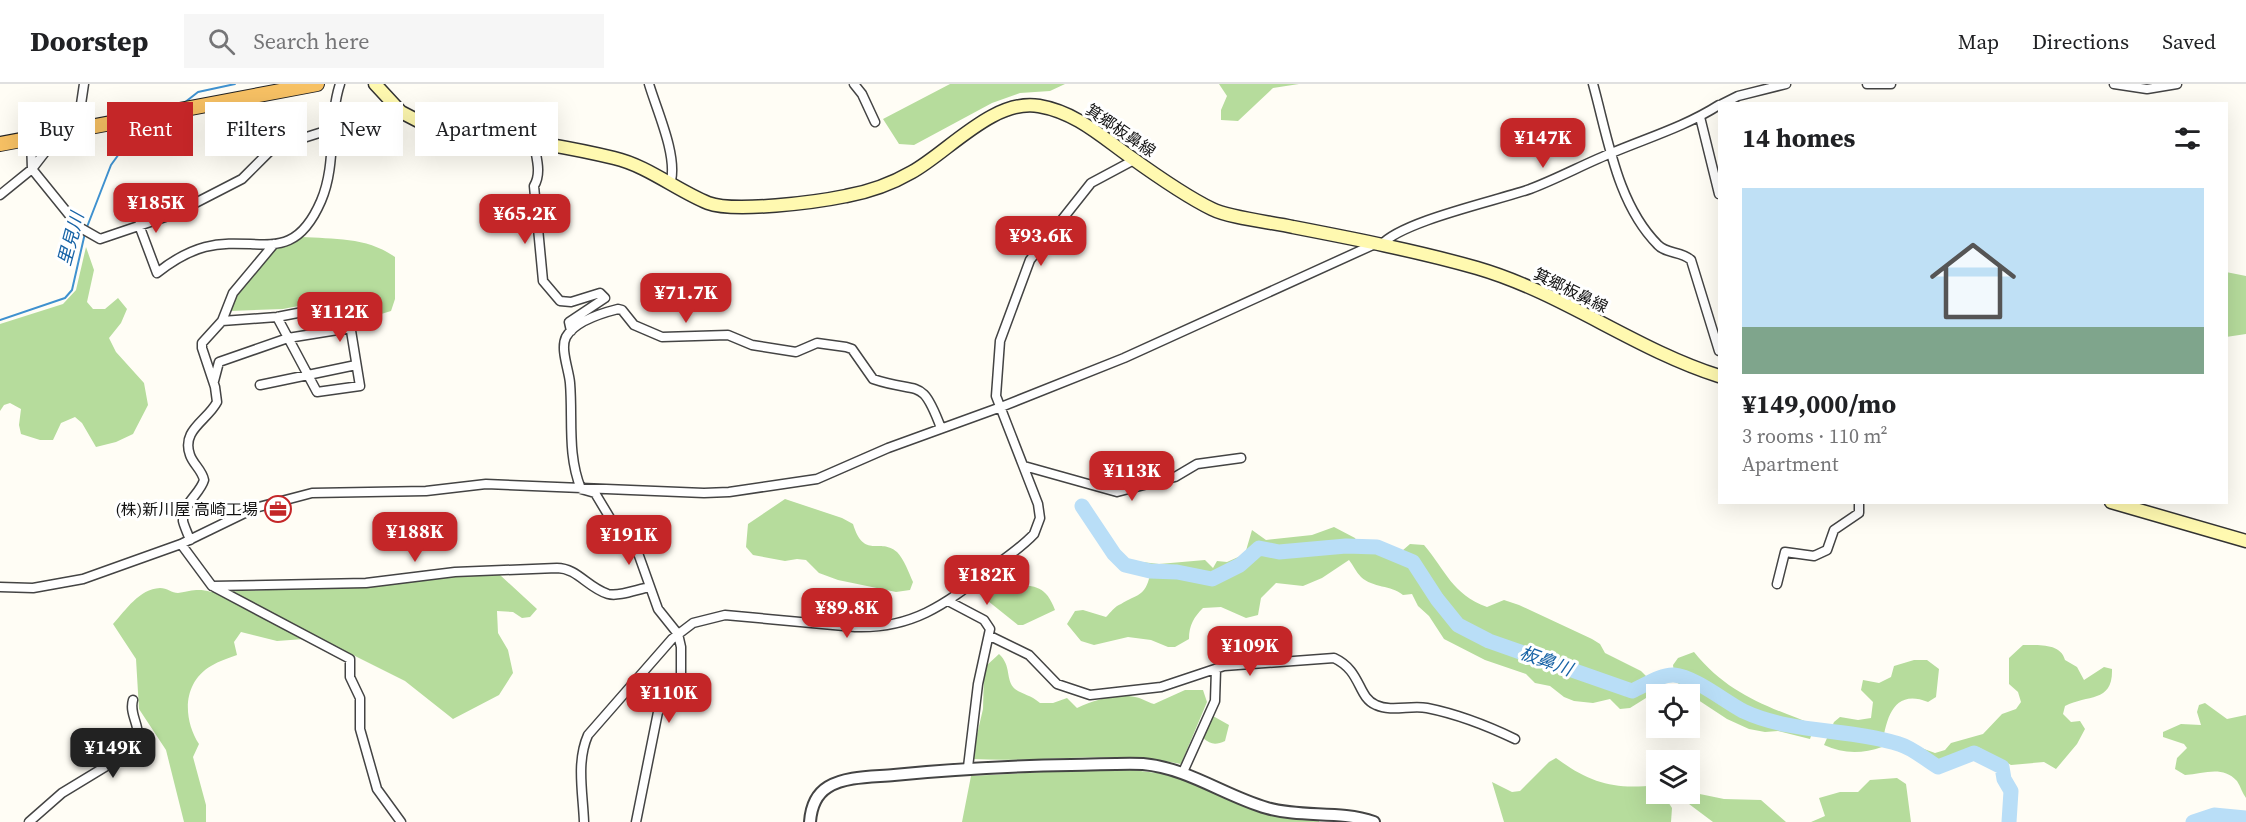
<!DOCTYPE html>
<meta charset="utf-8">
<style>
body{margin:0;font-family:"Source Serif 4","Noto Sans JP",serif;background:#f6f6f6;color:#202124;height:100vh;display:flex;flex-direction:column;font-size:22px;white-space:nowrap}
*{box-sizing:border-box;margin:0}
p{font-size:20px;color:#757577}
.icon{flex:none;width:33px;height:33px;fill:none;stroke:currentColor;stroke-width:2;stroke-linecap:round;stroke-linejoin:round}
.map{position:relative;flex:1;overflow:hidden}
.side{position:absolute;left:1718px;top:18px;width:510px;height:402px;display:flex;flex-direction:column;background:#fff;border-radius:0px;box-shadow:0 6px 24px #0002}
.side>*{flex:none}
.top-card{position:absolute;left:18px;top:18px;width:570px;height:54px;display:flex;gap:12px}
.buttons{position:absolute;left:1646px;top:600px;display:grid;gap:12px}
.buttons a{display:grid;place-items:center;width:54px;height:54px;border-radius:0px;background:#fff;box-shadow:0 6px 24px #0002;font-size:30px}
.price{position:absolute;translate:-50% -51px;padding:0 14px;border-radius:12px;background:#c42628;color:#fff;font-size:20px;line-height:39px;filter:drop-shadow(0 2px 3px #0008)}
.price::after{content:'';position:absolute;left:50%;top:36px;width:18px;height:14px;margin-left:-9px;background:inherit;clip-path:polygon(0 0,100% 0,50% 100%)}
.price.active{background:#222;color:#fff}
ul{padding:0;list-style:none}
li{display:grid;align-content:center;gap:12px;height:318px;padding:0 24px}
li+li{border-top:2px solid #e0e0e0}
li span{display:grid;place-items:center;height:186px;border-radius:0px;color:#555}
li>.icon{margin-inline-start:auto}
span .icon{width:108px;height:108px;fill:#fffc;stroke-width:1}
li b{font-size:26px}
h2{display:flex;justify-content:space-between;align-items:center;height:72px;padding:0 24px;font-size:26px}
.chip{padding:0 21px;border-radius:0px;background:#fff;box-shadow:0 6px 24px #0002;font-size:21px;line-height:54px}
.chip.active{background:#c42628;color:#fff}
header{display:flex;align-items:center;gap:36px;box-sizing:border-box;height:84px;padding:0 30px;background:#fff;border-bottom:2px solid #e0e0e0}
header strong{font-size:28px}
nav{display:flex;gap:33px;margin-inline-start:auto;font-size:21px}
.search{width:420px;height:54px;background:#f6f6f6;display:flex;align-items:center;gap:15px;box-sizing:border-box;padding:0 21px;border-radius:0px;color:#757577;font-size:22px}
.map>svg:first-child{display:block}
.forest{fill:#b6dc9c}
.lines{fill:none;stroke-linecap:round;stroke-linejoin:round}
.stream{stroke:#3f91cf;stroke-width:2}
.river{stroke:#b9def7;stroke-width:15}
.minor-casing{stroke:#444;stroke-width:11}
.tertiary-casing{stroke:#444;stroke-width:14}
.secondary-casing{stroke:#333;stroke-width:15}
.trunk-casing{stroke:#222;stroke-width:16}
.minor{stroke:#fff;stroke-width:8}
.tertiary{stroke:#fff;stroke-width:10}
.secondary{stroke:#fff9b0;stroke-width:12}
.trunk{stroke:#f7c164;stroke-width:14}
.labels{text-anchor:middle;stroke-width:6;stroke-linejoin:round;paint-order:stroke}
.street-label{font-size:16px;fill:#111;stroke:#fff}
.poi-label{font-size:16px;fill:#111;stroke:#fff;text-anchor:end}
.water-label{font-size:18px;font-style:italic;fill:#1763a6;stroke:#fff}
</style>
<header>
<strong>Doorstep</strong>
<div class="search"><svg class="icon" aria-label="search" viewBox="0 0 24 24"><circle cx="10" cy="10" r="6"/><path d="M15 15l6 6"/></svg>Search here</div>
<nav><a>Map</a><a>Directions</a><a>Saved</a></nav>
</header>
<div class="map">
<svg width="2246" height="738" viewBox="0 0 2246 738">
<rect width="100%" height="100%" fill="#fffdf5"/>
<path class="forest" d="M 950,0 L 1065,0 L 1050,7 L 1020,9 L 992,19 L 914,61 L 899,60 L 883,35 Z
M 1219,0 L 1299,0 L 1273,4 L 1238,37 L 1221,36 L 1221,26 L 1227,12 Z
M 301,153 C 334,155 367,153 395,173 L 395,215 L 391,227 L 368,234 L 359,234 L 355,221 L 339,214 L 283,225 L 230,227 L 236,208 L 275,165 Z
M 86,163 L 94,186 L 87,218 L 93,225 L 105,225 L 118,214 L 127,225 L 121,239 L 109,254 L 116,268 L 144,299 L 148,321 L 133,350 L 116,358 L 96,363 L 82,339 L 75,333 L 61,339 L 53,356 L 40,356 L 21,350 L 19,341 L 21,325 L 10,319 L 4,321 L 0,327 L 0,240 L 63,220 L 76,206 Z
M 2226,188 L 2246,192 L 2246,250 L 2226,253 Z
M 785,415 L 842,434 L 853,440 C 864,476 880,453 897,468 C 904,475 909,489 913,498 L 910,506 L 896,508 L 838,496 L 819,489 L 806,476 L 797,475 L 785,477 L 753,471 L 746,463 L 748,440 Z
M 1334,443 L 1355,454 L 1362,467 L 1395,473 L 1410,460 L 1424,461 C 1446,487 1452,510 1487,523 L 1504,516 L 1519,521 L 1592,555 L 1600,560 L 1605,569 L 1641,587 L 1649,595 L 1654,609 L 1630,624 L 1620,625 L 1610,615 L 1593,619 L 1574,617 L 1564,613 L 1550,602 L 1535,599 L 1526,590 L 1485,576 L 1444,555 L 1429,532 L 1418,522 L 1412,510 L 1403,511 C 1391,501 1373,504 1361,493 C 1356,488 1353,481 1349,476 L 1322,494 L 1303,502 L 1276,499 L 1261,514 L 1258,531 L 1246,534 L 1221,523 L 1203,524 C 1194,533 1189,541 1189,555 L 1175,563 L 1168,563 L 1151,556 L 1128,553 L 1094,561 L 1081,557 L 1067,540 L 1075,527 L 1083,526 L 1106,533 C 1110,529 1115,522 1121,520 C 1137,510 1145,513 1150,491 L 1126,485 L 1115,463 L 1128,475 L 1142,478 L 1159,480 L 1205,476 L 1213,484 L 1217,477 L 1227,478 L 1245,470 L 1252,446 L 1266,456 L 1312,451 Z
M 500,491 L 537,525 L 530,533 L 522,534 L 513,528 L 497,527 L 498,549 L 508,566 L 513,589 L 499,611 L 453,635 L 405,597 L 335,562 L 304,555 L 277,557 L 241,548 L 234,558 L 237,571 C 229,574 219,577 211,582 C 182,599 183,635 199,660 L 193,673 L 206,721 L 206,738 L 184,738 L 166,666 L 139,625 L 136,575 L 113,540 C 126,526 139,505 160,504 C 167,504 172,509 178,509 C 191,507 198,504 211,508 L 360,503 L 438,492 Z
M 998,500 C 1027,503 1044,495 1055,526 L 1023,541 L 1018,541 L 978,509 L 987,501 Z
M 2023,561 C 2038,561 2061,559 2065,576 L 2077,583 L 2084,596 L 2104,583 L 2112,585 C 2113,619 2088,610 2065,622 L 2063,630 L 2071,638 L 2080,637 L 2085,645 L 2077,660 L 2056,685 L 2044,678 L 2011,681 L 1978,663 L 1941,677 L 1929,677 L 1894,661 L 1897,655 L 1935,669 L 1945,666 L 1951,659 L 1983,650 L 2002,630 L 2016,625 L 2021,618 L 2018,608 L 2009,600 L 2009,574 Z
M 1694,568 C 1728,610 1766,622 1815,641 L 1810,655 L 1778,647 L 1765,648 L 1749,645 L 1727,635 L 1689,610 L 1675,596 L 1673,581 L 1678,574 Z
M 999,570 C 1012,582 1005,596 1015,605 C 1021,610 1031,611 1040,619 L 1053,619 L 1067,614 L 1077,624 C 1095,616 1116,609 1135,613 C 1142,614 1147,618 1154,620 L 1185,606 L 1203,606 L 1207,618 L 1181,680 C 1112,666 1043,679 973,675 L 975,659 L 983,625 L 984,590 L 986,582 Z
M 1914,576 L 1927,576 L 1939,585 L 1936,613 L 1928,618 C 1893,604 1886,635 1882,663 C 1862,670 1843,670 1824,661 L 1834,638 L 1840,633 L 1858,636 L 1871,634 L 1873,618 L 1861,606 L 1863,596 L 1879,599 L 1891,593 L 1894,582 Z
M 2205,619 L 2227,635 L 2246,631 L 2246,714 C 2242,709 2241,703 2237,697 C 2222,681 2204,690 2185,691 L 2175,685 L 2177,674 L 2187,664 L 2184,660 L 2163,653 L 2163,648 L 2181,640 L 2201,641 L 2197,628 L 2199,621 Z
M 1213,632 L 1229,641 L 1225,657 C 1216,661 1211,661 1203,654 L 1205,643 Z
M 1556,674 C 1590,699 1614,706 1656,701 L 1656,710 L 1663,710 L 1672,724 L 1671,738 L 1504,738 L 1492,698 L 1512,708 L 1520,707 L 1549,678 Z
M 1116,684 L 1173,691 L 1255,723 L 1320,733 L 1319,738 L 962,738 L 971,692 Z
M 1897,694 L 1906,700 L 1911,738 L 1811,738 L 1825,732 L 1819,714 L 1840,708 L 1858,708 L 1870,696 Z
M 1690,708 L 1724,715 L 1761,716 L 1786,738 L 1713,738 L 1681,714 Z"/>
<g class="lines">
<path class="stream" d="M 184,19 L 198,8 L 235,0
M 87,143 L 111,81 L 124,63 L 149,54 L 172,32
M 0,236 L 65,214 L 72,206 L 85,149"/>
<path class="river" d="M 1082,422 L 1114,470 L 1125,481 L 1150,487 L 1177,488 L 1212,495 L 1240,481 L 1259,464 L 1279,468 L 1346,462 L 1377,463 L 1413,478 L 1437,515 L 1458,541 L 1489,557 L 1632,607 C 1644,602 1661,590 1674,591 C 1695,593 1724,617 1743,627 C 1792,650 1848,644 1899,660 C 1913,664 1926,676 1938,683 L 1974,669 L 2002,683 L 2004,695 L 2011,707 L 2009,738
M 2193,738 L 2214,731 L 2246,734"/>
<defs>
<path id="minor" d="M 649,0 C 657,27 677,70 671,97
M 854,0 L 862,10 L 875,38
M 1593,0 C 1608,54 1617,120 1658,161 C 1666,170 1682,167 1691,176 L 1719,267
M 1867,0 L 1891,0
M 2114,0 L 2147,5 L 2177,0
M 1722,20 L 1738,12 L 1786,0
M 1700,33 L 1719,110
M 77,47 L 84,0
M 31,55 L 32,85 L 79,143 L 100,155 L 174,130 L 242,95 L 270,67 L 278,62 L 335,44
M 534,59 C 536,73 542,89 534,102 L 543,197 L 560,217 L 571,218 L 600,209 L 605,214 L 569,238 L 571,247
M 0,111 L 32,85 L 59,50
M 139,141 L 157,189 C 172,177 186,168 205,163 C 257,150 292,184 321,117 C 337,80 328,36 340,0
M 1381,161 C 1402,137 1496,117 1530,105 C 1559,94 1586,79 1614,68 C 1650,53 1686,42 1719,21
M 222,237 L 277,233 L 344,220 L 347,222 L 360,302 L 317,308 L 277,233
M 214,297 L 219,278 L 288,254 L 350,244
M 260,301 L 356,281
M 1024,382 L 1117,408 L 1175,393 L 1197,380 L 1241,374
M 190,456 C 188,450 184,442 183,437 C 182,420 200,410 204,396 C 202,386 193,380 190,371 C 181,346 207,337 217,318 L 215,303 L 202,264 L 202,259 L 222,237 L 233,209 L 274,160
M 181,460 L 212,502 L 366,499 L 455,488 L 557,484 C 577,484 588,504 608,510 C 619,513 638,505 650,503
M 1777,500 L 1785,468 L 1814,472 L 1827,466 L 1834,446 L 1859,429 L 1859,418
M 0,503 L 33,504 L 83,495 L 181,460 L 255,424 L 312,409 L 426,407 L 486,400 L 704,409 L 729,408 L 817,395 L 888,364 L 1001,323 L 1124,274 L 1375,160
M 214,503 L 350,575 L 350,593 L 360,614 L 360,645 L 377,705 L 401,738
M 948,517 L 984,536 L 990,545 L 978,600 L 968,683
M 990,552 L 1029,571 L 1057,600 L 1090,611 L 1161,603 L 1224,582 L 1334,574 C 1362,587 1357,613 1376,621 C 1391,628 1411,621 1427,624 C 1457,630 1488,642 1515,655
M 1183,688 L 1215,617 L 1216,585
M 29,738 L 62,709 L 113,678 L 138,653 C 139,640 129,629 133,616
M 584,738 C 583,709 576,678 588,651 L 672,555 L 693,539 L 725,531 L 855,543 C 912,545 944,521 987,488 C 1002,476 1020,465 1034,450 L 1040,434 L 1038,420 L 996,312 L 1000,257 L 1030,176 L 1091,99 L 1134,76
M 636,738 L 658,628 L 681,603 L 681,563 L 678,550 L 658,525 L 633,455 L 613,439 L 595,409 L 581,405 C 567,370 573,335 570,299 C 569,286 560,265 566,253 C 575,237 602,229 618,225 L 622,226 L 634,241 L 662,253 L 728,251 L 752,261 L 796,268 L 817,259 L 846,263 L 852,265 L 873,295 C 920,311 921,291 941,344"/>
<path id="tertiary" d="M 810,738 C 811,724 815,711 828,703 C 846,692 873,693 894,691 C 954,685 1011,682 1071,681 C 1095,681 1119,679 1143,680 C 1188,684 1225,712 1267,724 C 1302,734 1339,726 1374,738"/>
<path id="secondary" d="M 375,0 L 401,28 L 428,42 C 490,52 553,59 614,74 C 648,82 676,106 708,119 C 734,129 817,118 846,112 C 868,108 893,99 912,88 C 948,68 994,14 1039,22 C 1075,28 1101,52 1129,72 C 1154,90 1185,112 1212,125 C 1230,134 1271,138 1293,143 C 1355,155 1417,167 1477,184 C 1563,209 1634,265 1719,292
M 2111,418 L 2246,457"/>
<path id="trunk" d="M 0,60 L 317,0"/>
</defs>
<use href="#minor" class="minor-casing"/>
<use href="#tertiary" class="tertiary-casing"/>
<use href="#secondary" class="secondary-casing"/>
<use href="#trunk" class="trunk-casing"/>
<use href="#minor" class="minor"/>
<use href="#tertiary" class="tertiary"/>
<use href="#secondary" class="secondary"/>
<use href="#trunk" class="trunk"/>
</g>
<defs>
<symbol id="office-ring" viewBox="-11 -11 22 22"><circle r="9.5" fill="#fff" stroke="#c42628" stroke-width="1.5"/><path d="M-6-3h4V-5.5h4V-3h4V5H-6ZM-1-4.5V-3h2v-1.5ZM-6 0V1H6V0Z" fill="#c42628"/></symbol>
</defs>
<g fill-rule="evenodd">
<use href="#office-ring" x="263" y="410" width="30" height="30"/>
</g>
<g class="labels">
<g class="street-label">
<text transform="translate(1121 46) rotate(34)" y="6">箕郷板鼻線</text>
<text transform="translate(1571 206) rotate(26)" y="6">箕郷板鼻線</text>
</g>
<g class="poi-label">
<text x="258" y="431">(株)新川屋 高崎工場</text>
</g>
<g class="water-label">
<text transform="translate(71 155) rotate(-75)" y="6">里見川</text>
<text transform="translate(1546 577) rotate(20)" y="6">板鼻川</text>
</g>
</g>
</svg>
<div class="buttons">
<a><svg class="icon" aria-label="locate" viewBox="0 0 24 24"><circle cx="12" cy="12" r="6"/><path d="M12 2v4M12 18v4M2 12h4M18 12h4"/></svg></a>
<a><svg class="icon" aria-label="layers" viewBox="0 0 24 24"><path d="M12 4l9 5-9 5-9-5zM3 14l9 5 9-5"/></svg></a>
</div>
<b class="price" style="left:1543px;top:85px">¥147K</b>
<b class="price" style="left:156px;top:150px">¥185K</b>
<b class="price" style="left:525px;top:161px">¥65.2K</b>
<b class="price" style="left:1041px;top:183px">¥93.6K</b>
<b class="price" style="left:686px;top:240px">¥71.7K</b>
<b class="price" style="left:340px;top:259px">¥112K</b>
<b class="price" style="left:1132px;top:418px">¥113K</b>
<b class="price" style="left:415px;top:479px">¥188K</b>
<b class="price" style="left:629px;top:482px">¥191K</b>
<b class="price" style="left:987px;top:522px">¥182K</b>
<b class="price" style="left:847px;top:555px">¥89.8K</b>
<b class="price" style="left:1250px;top:593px">¥109K</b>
<b class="price" style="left:669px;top:640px">¥110K</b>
<b class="price active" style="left:113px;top:695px">¥149K</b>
<div class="top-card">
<a class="chip">Buy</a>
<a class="chip active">Rent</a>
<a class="chip">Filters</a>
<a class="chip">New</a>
<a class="chip">Apartment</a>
</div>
<section class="side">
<h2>14 homes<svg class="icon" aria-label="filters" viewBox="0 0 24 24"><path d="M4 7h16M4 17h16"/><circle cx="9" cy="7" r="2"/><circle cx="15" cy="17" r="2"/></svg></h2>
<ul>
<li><span style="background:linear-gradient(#bfe0f5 75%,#7fa58c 0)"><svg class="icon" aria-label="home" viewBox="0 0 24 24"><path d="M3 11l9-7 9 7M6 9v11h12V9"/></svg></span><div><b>¥149,000/mo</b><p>3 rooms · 110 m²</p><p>Apartment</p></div></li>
</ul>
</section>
</div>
